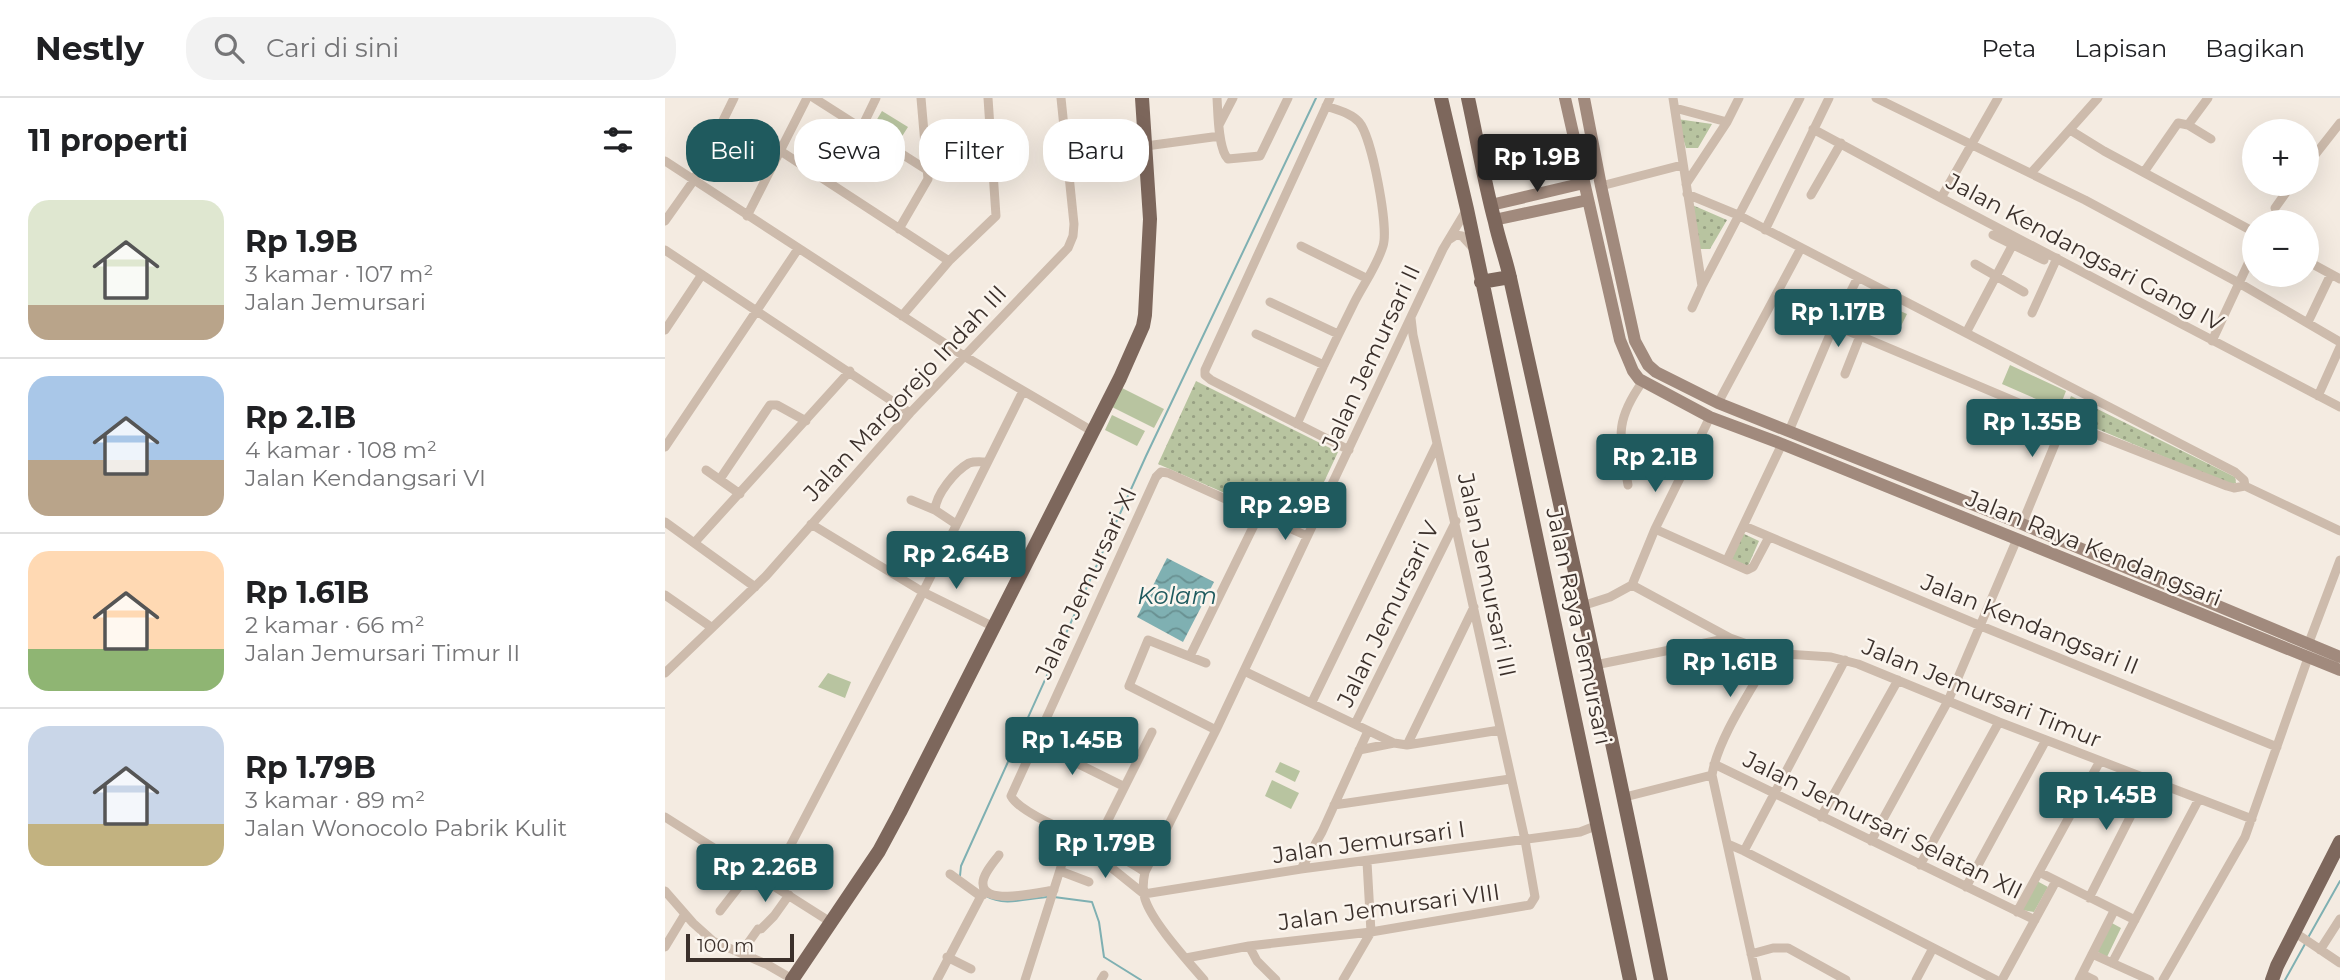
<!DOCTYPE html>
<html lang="id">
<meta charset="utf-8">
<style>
body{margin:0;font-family:Montserrat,sans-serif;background:#f2f2f2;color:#202124;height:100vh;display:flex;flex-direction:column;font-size:26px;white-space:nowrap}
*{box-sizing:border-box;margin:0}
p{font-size:23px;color:#757577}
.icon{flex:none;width:38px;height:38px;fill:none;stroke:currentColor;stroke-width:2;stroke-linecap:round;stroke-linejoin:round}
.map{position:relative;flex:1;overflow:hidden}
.details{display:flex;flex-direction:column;background:#fff;width:665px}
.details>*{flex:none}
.guide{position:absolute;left:21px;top:21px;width:665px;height:63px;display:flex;gap:14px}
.fabs{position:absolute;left:1577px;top:21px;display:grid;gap:14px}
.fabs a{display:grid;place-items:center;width:77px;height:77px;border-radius:50%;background:#fff;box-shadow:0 7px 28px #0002;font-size:35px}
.scale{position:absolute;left:21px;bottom:18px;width:108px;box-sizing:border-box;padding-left:7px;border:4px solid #3b302b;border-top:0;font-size:19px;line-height:24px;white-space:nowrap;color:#3b302b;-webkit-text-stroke:5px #fbf5ee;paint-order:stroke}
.price{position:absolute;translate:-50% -60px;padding:0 16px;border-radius:7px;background:#1f5a5e;color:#fff;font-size:23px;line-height:46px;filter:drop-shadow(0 2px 4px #0008)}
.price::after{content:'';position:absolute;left:50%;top:42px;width:21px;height:16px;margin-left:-10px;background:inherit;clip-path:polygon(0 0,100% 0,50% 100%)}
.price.on{background:#222;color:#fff}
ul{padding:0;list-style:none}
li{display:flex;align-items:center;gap:21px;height:175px;padding:0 28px}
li+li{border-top:2px solid #e0e0e0}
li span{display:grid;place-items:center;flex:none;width:196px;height:140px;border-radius:21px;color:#555}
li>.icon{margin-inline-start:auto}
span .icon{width:84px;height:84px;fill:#fffc;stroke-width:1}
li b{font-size:30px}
h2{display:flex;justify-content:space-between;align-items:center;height:84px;padding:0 28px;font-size:30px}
.tag{padding:0 24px;border-radius:28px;background:#fff;box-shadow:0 7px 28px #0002;font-size:24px;line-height:63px}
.tag.on{background:#1f5a5e;color:#fff}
header{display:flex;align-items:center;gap:42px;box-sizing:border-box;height:98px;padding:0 35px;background:#fff;border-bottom:2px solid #e0e0e0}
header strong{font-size:33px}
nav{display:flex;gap:38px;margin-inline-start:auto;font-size:24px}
.search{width:490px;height:63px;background:#f2f2f2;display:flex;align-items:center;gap:18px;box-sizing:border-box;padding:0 24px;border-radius:28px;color:#757577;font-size:26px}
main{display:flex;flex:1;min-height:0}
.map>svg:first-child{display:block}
.grass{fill:url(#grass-dots)}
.park{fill:#b8c4a0}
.water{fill:url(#water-waves)}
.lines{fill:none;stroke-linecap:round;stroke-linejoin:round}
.stream{stroke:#7fb0b2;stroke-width:2}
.street{stroke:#cdbbac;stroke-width:9}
.secondary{stroke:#a18a7d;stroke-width:12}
.primary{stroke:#7d675c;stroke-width:14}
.labels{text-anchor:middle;stroke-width:5;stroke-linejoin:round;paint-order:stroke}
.street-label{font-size:23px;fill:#3b302b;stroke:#fbf5ee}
.water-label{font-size:24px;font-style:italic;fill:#1f5a5e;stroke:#fbf5ee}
</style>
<header>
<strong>Nestly</strong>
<div class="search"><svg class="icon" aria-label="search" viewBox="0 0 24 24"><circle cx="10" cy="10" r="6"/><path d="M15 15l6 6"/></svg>Cari di sini</div>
<nav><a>Peta</a><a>Lapisan</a><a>Bagikan</a></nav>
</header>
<main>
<section class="details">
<h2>11 properti<svg class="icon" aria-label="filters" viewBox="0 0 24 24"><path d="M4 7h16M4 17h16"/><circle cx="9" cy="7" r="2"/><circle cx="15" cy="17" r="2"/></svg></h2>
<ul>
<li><span style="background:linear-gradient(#dfe7d0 75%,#b9a48a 0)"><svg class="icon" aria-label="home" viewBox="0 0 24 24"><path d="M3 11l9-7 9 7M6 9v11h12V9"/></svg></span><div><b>Rp 1.9B</b><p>3 kamar · 107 m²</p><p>Jalan Jemursari</p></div></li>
<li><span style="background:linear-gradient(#a9c7e8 60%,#b9a48a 0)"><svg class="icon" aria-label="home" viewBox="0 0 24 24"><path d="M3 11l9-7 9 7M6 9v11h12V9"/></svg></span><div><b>Rp 2.1B</b><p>4 kamar · 108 m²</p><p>Jalan Kendangsari VI</p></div></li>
<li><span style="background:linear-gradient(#ffd9b3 70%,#8fb573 0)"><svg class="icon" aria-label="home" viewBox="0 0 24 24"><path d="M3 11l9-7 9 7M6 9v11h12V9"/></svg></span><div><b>Rp 1.61B</b><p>2 kamar · 66 m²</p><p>Jalan Jemursari Timur II</p></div></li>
<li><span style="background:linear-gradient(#c9d6e8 70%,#c2b280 0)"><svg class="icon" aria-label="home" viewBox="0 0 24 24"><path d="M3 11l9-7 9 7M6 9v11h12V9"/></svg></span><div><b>Rp 1.79B</b><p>3 kamar · 89 m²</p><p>Jalan Wonocolo Pabrik Kulit</p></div></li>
</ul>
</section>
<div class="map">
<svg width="1675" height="882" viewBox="0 0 1675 882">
<defs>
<pattern id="grass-dots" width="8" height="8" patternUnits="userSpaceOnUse" patternTransform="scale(1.75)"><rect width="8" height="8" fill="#b8c4a0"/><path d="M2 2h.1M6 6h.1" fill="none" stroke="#97a083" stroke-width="1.8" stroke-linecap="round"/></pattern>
<pattern id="water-waves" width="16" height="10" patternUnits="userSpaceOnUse" patternTransform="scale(1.75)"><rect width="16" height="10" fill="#7fb0b2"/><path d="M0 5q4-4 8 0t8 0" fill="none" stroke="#699091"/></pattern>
</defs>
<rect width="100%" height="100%" fill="#f4ebe1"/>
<path class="grass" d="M 1012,21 L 1047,26 L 1033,50 L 1021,50 Z
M 1025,106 L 1062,122 L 1045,151 L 1035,151 Z
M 531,283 L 673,354 L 638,429 L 493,366 Z
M 1406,298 L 1570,379 L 1571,385 L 1566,387 L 1399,317 Z
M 1077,435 L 1094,443 L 1083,468 L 1066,461 Z"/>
<path class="park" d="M 217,13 L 243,29 L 234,43 L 208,28 Z
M 1215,204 L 1242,216 L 1236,228 L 1209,216 Z
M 1345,267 L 1401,293 L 1394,311 L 1337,286 Z
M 457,290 L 499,311 L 489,330 L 447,309 Z
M 447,317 L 480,333 L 472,348 L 440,332 Z
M 163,575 L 186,584 L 180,600 L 153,589 Z
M 450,632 L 471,645 L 465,656 L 444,644 Z
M 615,664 L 635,673 L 630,684 L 610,674 Z
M 607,682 L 634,695 L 626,711 L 600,698 Z
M 1372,783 L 1383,789 L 1369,814 L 1357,812 Z
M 1445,824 L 1456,830 L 1442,859 L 1431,853 Z"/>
<path class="water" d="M 502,460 L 549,484 L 518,544 L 472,519 Z"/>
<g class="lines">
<path class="stream" d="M 295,778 L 296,768 L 481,358 L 651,0
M 321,798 C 339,809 363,800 383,799
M 389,799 L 427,804 L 434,824 L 439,859 L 476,882
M 1644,838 L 1675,783
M 1620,882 L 1640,846"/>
<path class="street" d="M 149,0 L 262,72
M 552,0 C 553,15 553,51 563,61 L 595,58 L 623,0
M 665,0 L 540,272 L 540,277 L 546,282 L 684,352
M 1008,0 L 1037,188
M 1211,0 L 1420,102 L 1574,185 L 1675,244
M 1010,10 L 1062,24
M 554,27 L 568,0
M 1523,27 L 1546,41
M 197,29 L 211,0
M 1148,31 L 1276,100 L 1675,309
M 1405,32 L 1439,53 L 1589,134
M 481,48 L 555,38
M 117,54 L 284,163
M 0,63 L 299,258 L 427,333
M 1642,67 L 1675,25
M 1479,74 L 1513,25 L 1523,27 L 1543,0
M 1366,75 L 1433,0
M 1021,86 L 1062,24 L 1074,0
M 936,88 L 1017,67
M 1022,96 L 1073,117 L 1570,374 L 1579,382 L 1580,388 L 1675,433
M 1146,97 L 1176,45
M 1276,100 L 1333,0
M 1610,110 L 1627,86
M 82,118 L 142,0
M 0,123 L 29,82 L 69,0
M 234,131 L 263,81 L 256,0
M 1100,132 L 1164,0
M 1328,137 L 1379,162
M 785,141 L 791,137 L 797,138 L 808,150
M 636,148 L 701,180
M 0,152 L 245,315
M 1642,163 L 1675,181
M 1310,166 L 1359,194
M 605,204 L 673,236
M 1027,210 L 1037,188 L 1135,0
M 1367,215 L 1392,160
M 237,218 L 284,163 L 331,118 L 323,0
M 1643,224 L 1666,176
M 1169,227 L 1399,324 L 1562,388 L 1569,390 L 1580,388
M 0,232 L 36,178
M 1301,235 L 1348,146
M 591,236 L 659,267
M 1547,243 L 1589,153
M 1180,276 L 1195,238
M 1653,298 L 1675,249
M 1053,305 L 1136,150
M 632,326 C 650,285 669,245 689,205 C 698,187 712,168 718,148 C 724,130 707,39 694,24 C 686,15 672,12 661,8
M 1124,333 L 1169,227 L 1193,179
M 0,349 L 133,151
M 41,372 L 75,396
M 55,381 L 105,307 L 112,307 L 141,323
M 963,387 C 955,340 948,325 978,283
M 246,402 L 270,412
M 0,424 L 90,489
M 146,426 L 258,494 L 329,529
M 291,426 L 270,412 C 271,396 290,373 304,365 C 310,363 316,364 322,364
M 1357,426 L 1399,324
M 1079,428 L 1316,528 L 1612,649
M 990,431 L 1082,472 L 1088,469 L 1104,439
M 30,444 L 185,273
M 1062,462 L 1117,346
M 967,487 L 990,431 L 1045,319
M 0,497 L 46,529
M 917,508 L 945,499 L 967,487 L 1065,540 L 1107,555 L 1166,559 L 1193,566 L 1334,624 L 1587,721
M 1643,547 L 1675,462
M 525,558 L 594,417
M 541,565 L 483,542 L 464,588 L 551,632
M 930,567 L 1065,540
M 579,573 L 729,645 L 742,647 L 835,632
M 0,575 L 101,478 L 245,315 L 403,150 L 408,138 L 409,126 L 396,0
M 647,604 L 772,346
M 690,626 L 791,423
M 369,644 L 458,688
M 742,647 L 809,509
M 694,652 L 729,645
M 1049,666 L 1370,822
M 960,699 L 1047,677
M 669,707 L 845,681
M 0,719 L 167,825
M 1156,719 L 1233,582
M 1206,743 L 1283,603 L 1352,441
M 431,746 L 487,634
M 1063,746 L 1079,753 L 1180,562
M 1079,753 L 1331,882
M 121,756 L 258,494 L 358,293
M 334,757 C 329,764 317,777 318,786 C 318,808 376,794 389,792
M 1255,767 L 1334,624
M 636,771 L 657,734 L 703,633
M 395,773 L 424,784
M 480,774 C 465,764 448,755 432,747 C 413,737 355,716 346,698 L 491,379 L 496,374 L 503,375 L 642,438
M 1374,774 L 1470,822
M 285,776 L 314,797 L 318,797
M 1301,789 L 1381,642
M 0,793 L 28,825 L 48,843 L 103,867 L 127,881
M 1424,800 L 1484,682
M 55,813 L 86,773
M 1352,814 L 1435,663
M 96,831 L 109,818 L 124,797
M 1635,838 L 1675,865
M 584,848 L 592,863 L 611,882
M 0,849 L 20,816
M 1655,852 L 1675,821
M 76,855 L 93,831
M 1086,856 L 1108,850 L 1123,850 L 1181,882
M 1427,856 L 1485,882
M 282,859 L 306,871
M 521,860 L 584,848 L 706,834 L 865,807 L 870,799 L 860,742 L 748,237 L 746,220
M 1447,865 L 1534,701
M 1417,876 L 1429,882
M 272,882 L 316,798
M 360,882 L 402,750 L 406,747 L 438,763 L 479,796 L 636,771 L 915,734 L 933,727
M 436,882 L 439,877
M 539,882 C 522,862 487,824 480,801 C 477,792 478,783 480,774 L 551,632 L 778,151 L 802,111
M 678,882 L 706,834 L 702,764
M 1092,882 L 1047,677 C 1053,639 1088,590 1107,555
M 1251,882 L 1268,850
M 1337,882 L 1391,783
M 1414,882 L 1449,813
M 1498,882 L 1580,739 L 1643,560"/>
<path class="secondary" d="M 900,0 L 955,242 L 968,273 L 974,281 L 1045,319 L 1117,346 L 1675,572
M 919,0 L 936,88 L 970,243 L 983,267 L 991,274 L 1053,305 L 1357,426 L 1675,559
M 826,107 L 919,85
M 829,122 L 923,102"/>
<path class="primary" d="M 776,0 L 802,111 L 965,882
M 803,0 C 812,41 819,83 830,124 C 834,143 841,161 845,180 C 897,414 949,647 996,882
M 816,184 L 845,179
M 127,882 L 214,753 L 235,714 L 455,280 L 478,228 L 480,217 L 485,121 L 477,0
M 1607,882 L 1612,868 L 1675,744"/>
</g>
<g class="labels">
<g class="street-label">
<text transform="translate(1420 154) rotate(28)" y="8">Jalan Kendangsari Gang IV</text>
<text transform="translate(706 259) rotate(-65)" y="8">Jalan Jemursari II</text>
<text transform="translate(240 295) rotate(-47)" y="8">Jalan Margorejo Indah III</text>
<text transform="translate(1429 450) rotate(22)" y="8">Jalan Raya Kendangsari</text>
<text transform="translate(822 477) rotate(78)" y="8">Jalan Jemursari III</text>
<text transform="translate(421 485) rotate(-65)" y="8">Jalan Jemursari XI</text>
<text transform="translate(723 516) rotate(-64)" y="8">Jalan Jemursari V</text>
<text transform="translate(1365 526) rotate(22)" y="8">Jalan Kendangsari II</text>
<text transform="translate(914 528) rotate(78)" y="8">Jalan Raya Jemursari</text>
<text transform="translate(1317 595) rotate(22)" y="8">Jalan Jemursari Timur</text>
<text transform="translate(1218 727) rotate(26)" y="8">Jalan Jemursari Selatan XII</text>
<text transform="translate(704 744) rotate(-8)" y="8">Jalan Jemursari I</text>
<text transform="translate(724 809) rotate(-8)" y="8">Jalan Jemursari VIII</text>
</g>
<g class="water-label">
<text x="512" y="506">Kolam</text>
</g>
</g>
</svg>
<div class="fabs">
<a>+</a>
<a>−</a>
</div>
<div class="scale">100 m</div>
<b class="price on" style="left:872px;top:96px">Rp 1.9B</b>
<b class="price" style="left:1173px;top:251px">Rp 1.17B</b>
<b class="price" style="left:1367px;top:361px">Rp 1.35B</b>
<b class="price" style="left:990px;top:396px">Rp 2.1B</b>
<b class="price" style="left:620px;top:444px">Rp 2.9B</b>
<b class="price" style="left:291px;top:493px">Rp 2.64B</b>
<b class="price" style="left:1065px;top:601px">Rp 1.61B</b>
<b class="price" style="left:407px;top:679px">Rp 1.45B</b>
<b class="price" style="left:1441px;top:734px">Rp 1.45B</b>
<b class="price" style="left:440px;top:782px">Rp 1.79B</b>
<b class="price" style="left:100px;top:806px">Rp 2.26B</b>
<div class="guide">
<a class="tag on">Beli</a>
<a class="tag">Sewa</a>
<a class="tag">Filter</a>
<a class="tag">Baru</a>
</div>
</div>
</main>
